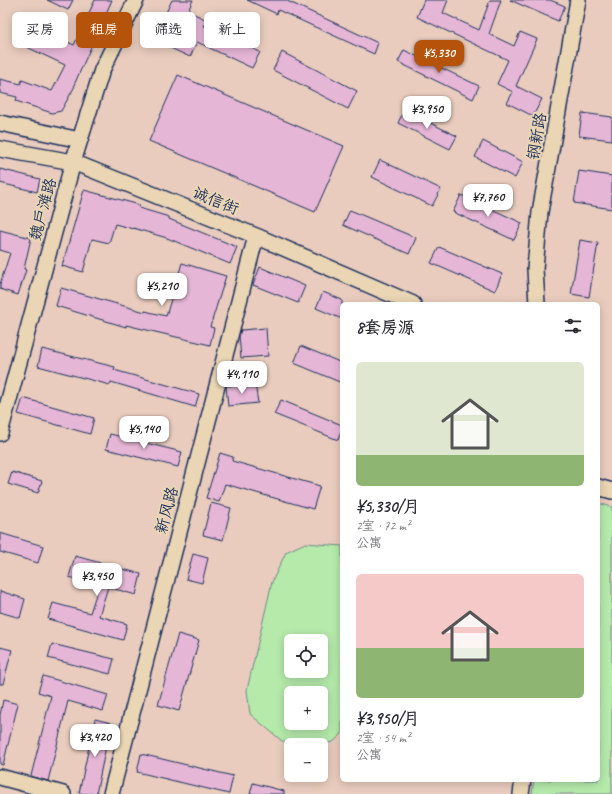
<!DOCTYPE html>
<html lang="zh">
<meta charset="utf-8">
<style>
body{margin:0;font-family:Caveat,"LXGW WenKai TC",sans-serif;background:#f2f2f3;color:#2b2b33;height:100vh;display:flex;flex-direction:column;font-size:15px;white-space:nowrap}
*{box-sizing:border-box;margin:0}
p{font-size:13px;color:#7c7c81}
.icon{flex:none;width:22px;height:22px;fill:none;stroke:currentColor;stroke-width:2;stroke-linecap:round;stroke-linejoin:round}
.map{position:relative;flex:1;overflow:hidden}
.sheet{position:absolute;left:340px;top:302px;width:260px;height:480px;display:flex;flex-direction:column;background:#fff;border-radius:6px;box-shadow:0 2px 10px #0003}
.sheet>*{flex:none}
.hud{position:absolute;left:12px;top:12px;width:268px;height:36px;display:flex;gap:8px}
.controls{position:absolute;left:284px;top:634px;display:grid;gap:8px}
.controls a{display:grid;place-items:center;width:44px;height:44px;border-radius:6px;background:#fff;box-shadow:0 2px 10px #0003;font-size:20px}
.price{position:absolute;translate:-50% -34px;padding:0 9px;border-radius:8px;background:#fff;color:#222;font-size:13px;line-height:26px;filter:drop-shadow(0 1px 2px #0008)}
.price::after{content:'';position:absolute;left:50%;top:24px;width:12px;height:9px;margin-left:-6px;background:inherit;clip-path:polygon(0 0,100% 0,50% 100%)}
.price.active{background:#b45309;color:#fff}
ul{padding:0;list-style:none}
li{display:grid;align-content:center;gap:8px;height:212px;padding:0 16px}
li span{display:grid;place-items:center;height:124px;border-radius:6px;color:#555}
li>.icon{margin-inline-start:auto}
span .icon{width:72px;height:72px;fill:#fffc;stroke-width:1}
li b{font-size:17px}
h2{display:flex;justify-content:space-between;align-items:center;height:48px;padding:0 16px;font-size:17px}
.tag{padding:0 14px;border-radius:6px;background:#fff;box-shadow:0 2px 10px #0003;font-size:14px;line-height:36px}
.tag.active{background:#b45309;color:#fff}
.map>svg:first-child{display:block}
.green{fill:#b5eaab;stroke:#688c84;fill-rule:evenodd}
.building{fill:#e6b6d6;stroke:#1b2f5e}
.lines{fill:none;stroke-linecap:round;stroke-linejoin:round}
.minor-casing{stroke:#1b2f5e;stroke-width:18}
.minor{stroke:#ead6b4;stroke-width:15}
.labels{text-anchor:middle;stroke-width:4;stroke-linejoin:round;paint-order:stroke}
.street-label{font-size:16px;fill:#1b2f5e;stroke:#ead6b4}
</style>
<div class="map">
<svg width="612" height="794" viewBox="0 0 612 794">
<rect width="100%" height="100%" fill="#e9ccbe"/>
<filter id="ink" filterUnits="userSpaceOnUse"><feTurbulence type="fractalNoise" baseFrequency=".025" numOctaves="2"/><feDisplacementMap in="SourceGraphic" scale="8" xChannelSelector="R" yChannelSelector="G"/><feConvolveMatrix kernelMatrix="1 2 1 2 8 2 1 2 1" color-interpolation-filters="sRGB"/></filter>
<g filter="url(#ink)">
<path class="green" d="M 598,503 L 612,507 L 612,794 L 532,794 L 534,780 L 598,780 Z
M 305,543 L 342,546 L 342,734 L 333,742 L 318,745 L 305,745 L 282,741 L 250,714 L 247,690 L 272,582 L 286,552 ZM 291,641 L 321,641 L 321,671 L 291,671 ZM 291,693 L 321,693 L 321,723 L 291,723 Z"/>
<path class="building" d="M 47,0 L 73,0 L 68,10 Z
M 95,0 L 112,0 L 74,85 L 75,86 L 61,111 L 52,113 L 16,101 L 17,97 L 0,93 L 0,79 L 21,84 L 22,80 L 52,91 L 65,65 L 14,41 L 24,21 L 74,45 Z
M 172,0 L 193,0 L 188,11 L 207,20 L 204,26 L 260,52 L 252,68 L 197,42 L 190,57 L 153,40 Z
M 247,0 L 285,0 L 378,43 L 374,54 L 278,10 L 277,14 Z
M 424,0 L 448,0 L 443,13 L 479,30 L 490,0 L 501,0 L 489,34 L 514,46 L 520,32 L 537,39 L 516,86 L 542,99 L 533,116 L 507,103 L 513,92 L 497,84 L 508,60 L 417,17 Z
M 510,0 L 550,0 L 565,6 L 558,21 Z
M 404,50 L 479,86 L 473,99 L 398,62 Z
M 282,52 L 357,91 L 348,109 L 273,70 Z
M 178,75 L 344,146 L 315,212 L 149,141 Z
M 404,110 L 457,136 L 450,149 L 398,123 Z
M 582,113 L 612,117 L 612,140 L 579,136 Z
M 483,141 L 523,162 L 515,178 L 475,157 Z
M 380,160 L 441,189 L 432,206 L 372,177 Z
M 0,169 L 40,179 L 37,192 L 0,183 Z
M 579,171 L 612,176 L 612,209 L 574,203 Z
M 84,190 L 140,205 L 139,208 L 169,217 L 169,219 L 237,247 L 230,264 L 167,238 L 133,228 L 133,229 L 115,224 L 109,243 L 92,239 L 83,272 L 62,266 Z
M 461,195 L 522,223 L 514,240 L 453,212 Z
M 350,210 L 416,238 L 409,254 L 343,225 Z
M 0,230 L 31,238 L 24,269 L 26,270 L 18,295 L 0,289 L 0,284 L 10,253 L 0,250 Z
M 580,240 L 598,243 L 589,297 L 571,294 Z
M 439,247 L 502,274 L 495,291 L 431,263 Z
M 182,263 L 226,276 L 210,327 L 214,328 L 210,345 L 126,325 L 126,327 L 56,306 L 61,288 L 145,312 L 145,311 L 166,316 Z
M 260,267 L 305,286 L 298,303 L 253,285 Z
M 323,292 L 342,300 L 342,319 L 316,308 Z
M 266,328 L 268,356 L 241,358 L 239,336 L 241,330 Z
M 301,346 L 342,363 L 342,383 L 294,363 Z
M 42,349 L 115,367 L 114,370 L 199,394 L 195,407 L 111,382 L 110,385 L 38,366 Z
M 255,383 L 258,403 L 228,406 L 226,386 Z
M 23,398 L 94,418 L 90,434 L 18,414 Z
M 281,400 L 342,425 L 342,429 L 338,440 L 274,414 Z
M 110,434 L 182,452 L 178,467 L 106,449 Z
M 220,453 L 233,457 L 232,461 L 320,486 L 313,509 L 225,484 L 219,502 L 206,498 Z
M 12,472 L 42,481 L 38,493 L 8,484 Z
M 211,503 L 231,508 L 223,540 L 203,535 Z
M 0,533 L 43,546 L 38,563 L 0,552 Z
M 193,554 L 208,558 L 202,583 L 186,579 Z
M 75,556 L 141,574 L 136,595 L 108,587 L 99,616 L 127,624 L 123,640 L 48,619 L 53,603 L 90,613 L 99,585 L 69,577 Z
M 0,591 L 25,599 L 20,618 L 0,612 Z
M 178,634 L 199,640 L 179,711 L 158,705 Z
M 52,644 L 114,659 L 110,674 L 48,658 Z
M 0,647 L 12,650 L 3,684 L 0,684 Z
M 43,676 L 108,695 L 103,711 L 68,701 L 48,781 L 31,776 L 51,696 L 38,692 Z
M 3,700 L 18,704 L 3,765 L 0,764 L 0,715 Z
M 95,719 L 111,723 L 96,794 L 84,794 L 79,793 Z
M 141,754 L 233,776 L 229,794 L 137,772 Z
M 253,783 L 284,791 L 284,794 L 250,794 Z"/>
<g class="lines">
<defs>
<path id="minor" d="M 0,123 L 80,140
M 0,149 L 73,162 L 256,236 L 413,304
M 537,304 L 535,269 L 540,212 L 578,0
M 0,433 L 73,162 L 102,70 L 136,0
M 598,487 L 612,491
M 0,777 L 63,794
M 111,794 L 256,236
M 521,794 L 523,780"/>
</defs>
<use href="#minor" class="minor-casing"/>
<use href="#minor" class="minor"/>
</g>
</g>
<g class="labels">
<g class="street-label">
<text transform="translate(536 136) rotate(-80)" y="6">钢新路</text>
<text transform="translate(216 200) rotate(22)" y="6">诚信街</text>
<text transform="translate(42 209) rotate(-75)" y="6">魏户滩路</text>
<text transform="translate(166 510) rotate(-75)" y="6">新风路</text>
</g>
</g>
</svg>
<div class="controls">
<a><svg class="icon" aria-label="locate" viewBox="0 0 24 24"><circle cx="12" cy="12" r="6"/><path d="M12 2v4M12 18v4M2 12h4M18 12h4"/></svg></a>
<a>+</a>
<a>−</a>
</div>
<b class="price active" style="left:439px;top:74px">¥5,330</b>
<b class="price" style="left:427px;top:130px">¥3,950</b>
<b class="price" style="left:488px;top:218px">¥7,760</b>
<b class="price" style="left:162px;top:307px">¥5,210</b>
<b class="price" style="left:242px;top:395px">¥4,110</b>
<b class="price" style="left:144px;top:450px">¥5,140</b>
<b class="price" style="left:97px;top:597px">¥3,450</b>
<b class="price" style="left:95px;top:758px">¥3,420</b>
<div class="hud">
<a class="tag">买房</a>
<a class="tag active">租房</a>
<a class="tag">筛选</a>
<a class="tag">新上</a>
</div>
<section class="sheet">
<h2>8套房源<svg class="icon" aria-label="filters" viewBox="0 0 24 24"><path d="M4 7h16M4 17h16"/><circle cx="9" cy="7" r="2"/><circle cx="15" cy="17" r="2"/></svg></h2>
<ul>
<li><span style="background:linear-gradient(#dfe7d0 75%,#8fb573 0)"><svg class="icon" aria-label="home" viewBox="0 0 24 24"><path d="M3 11l9-7 9 7M6 9v11h12V9"/></svg></span><div><b>¥5,330/月</b><p>2室 · 72 m²</p><p>公寓</p></div></li>
<li><span style="background:linear-gradient(#f6c9c9 60%,#8fb573 0)"><svg class="icon" aria-label="home" viewBox="0 0 24 24"><path d="M3 11l9-7 9 7M6 9v11h12V9"/></svg></span><div><b>¥3,950/月</b><p>2室 · 54 m²</p><p>公寓</p></div></li>
</ul>
</section>
</div>
